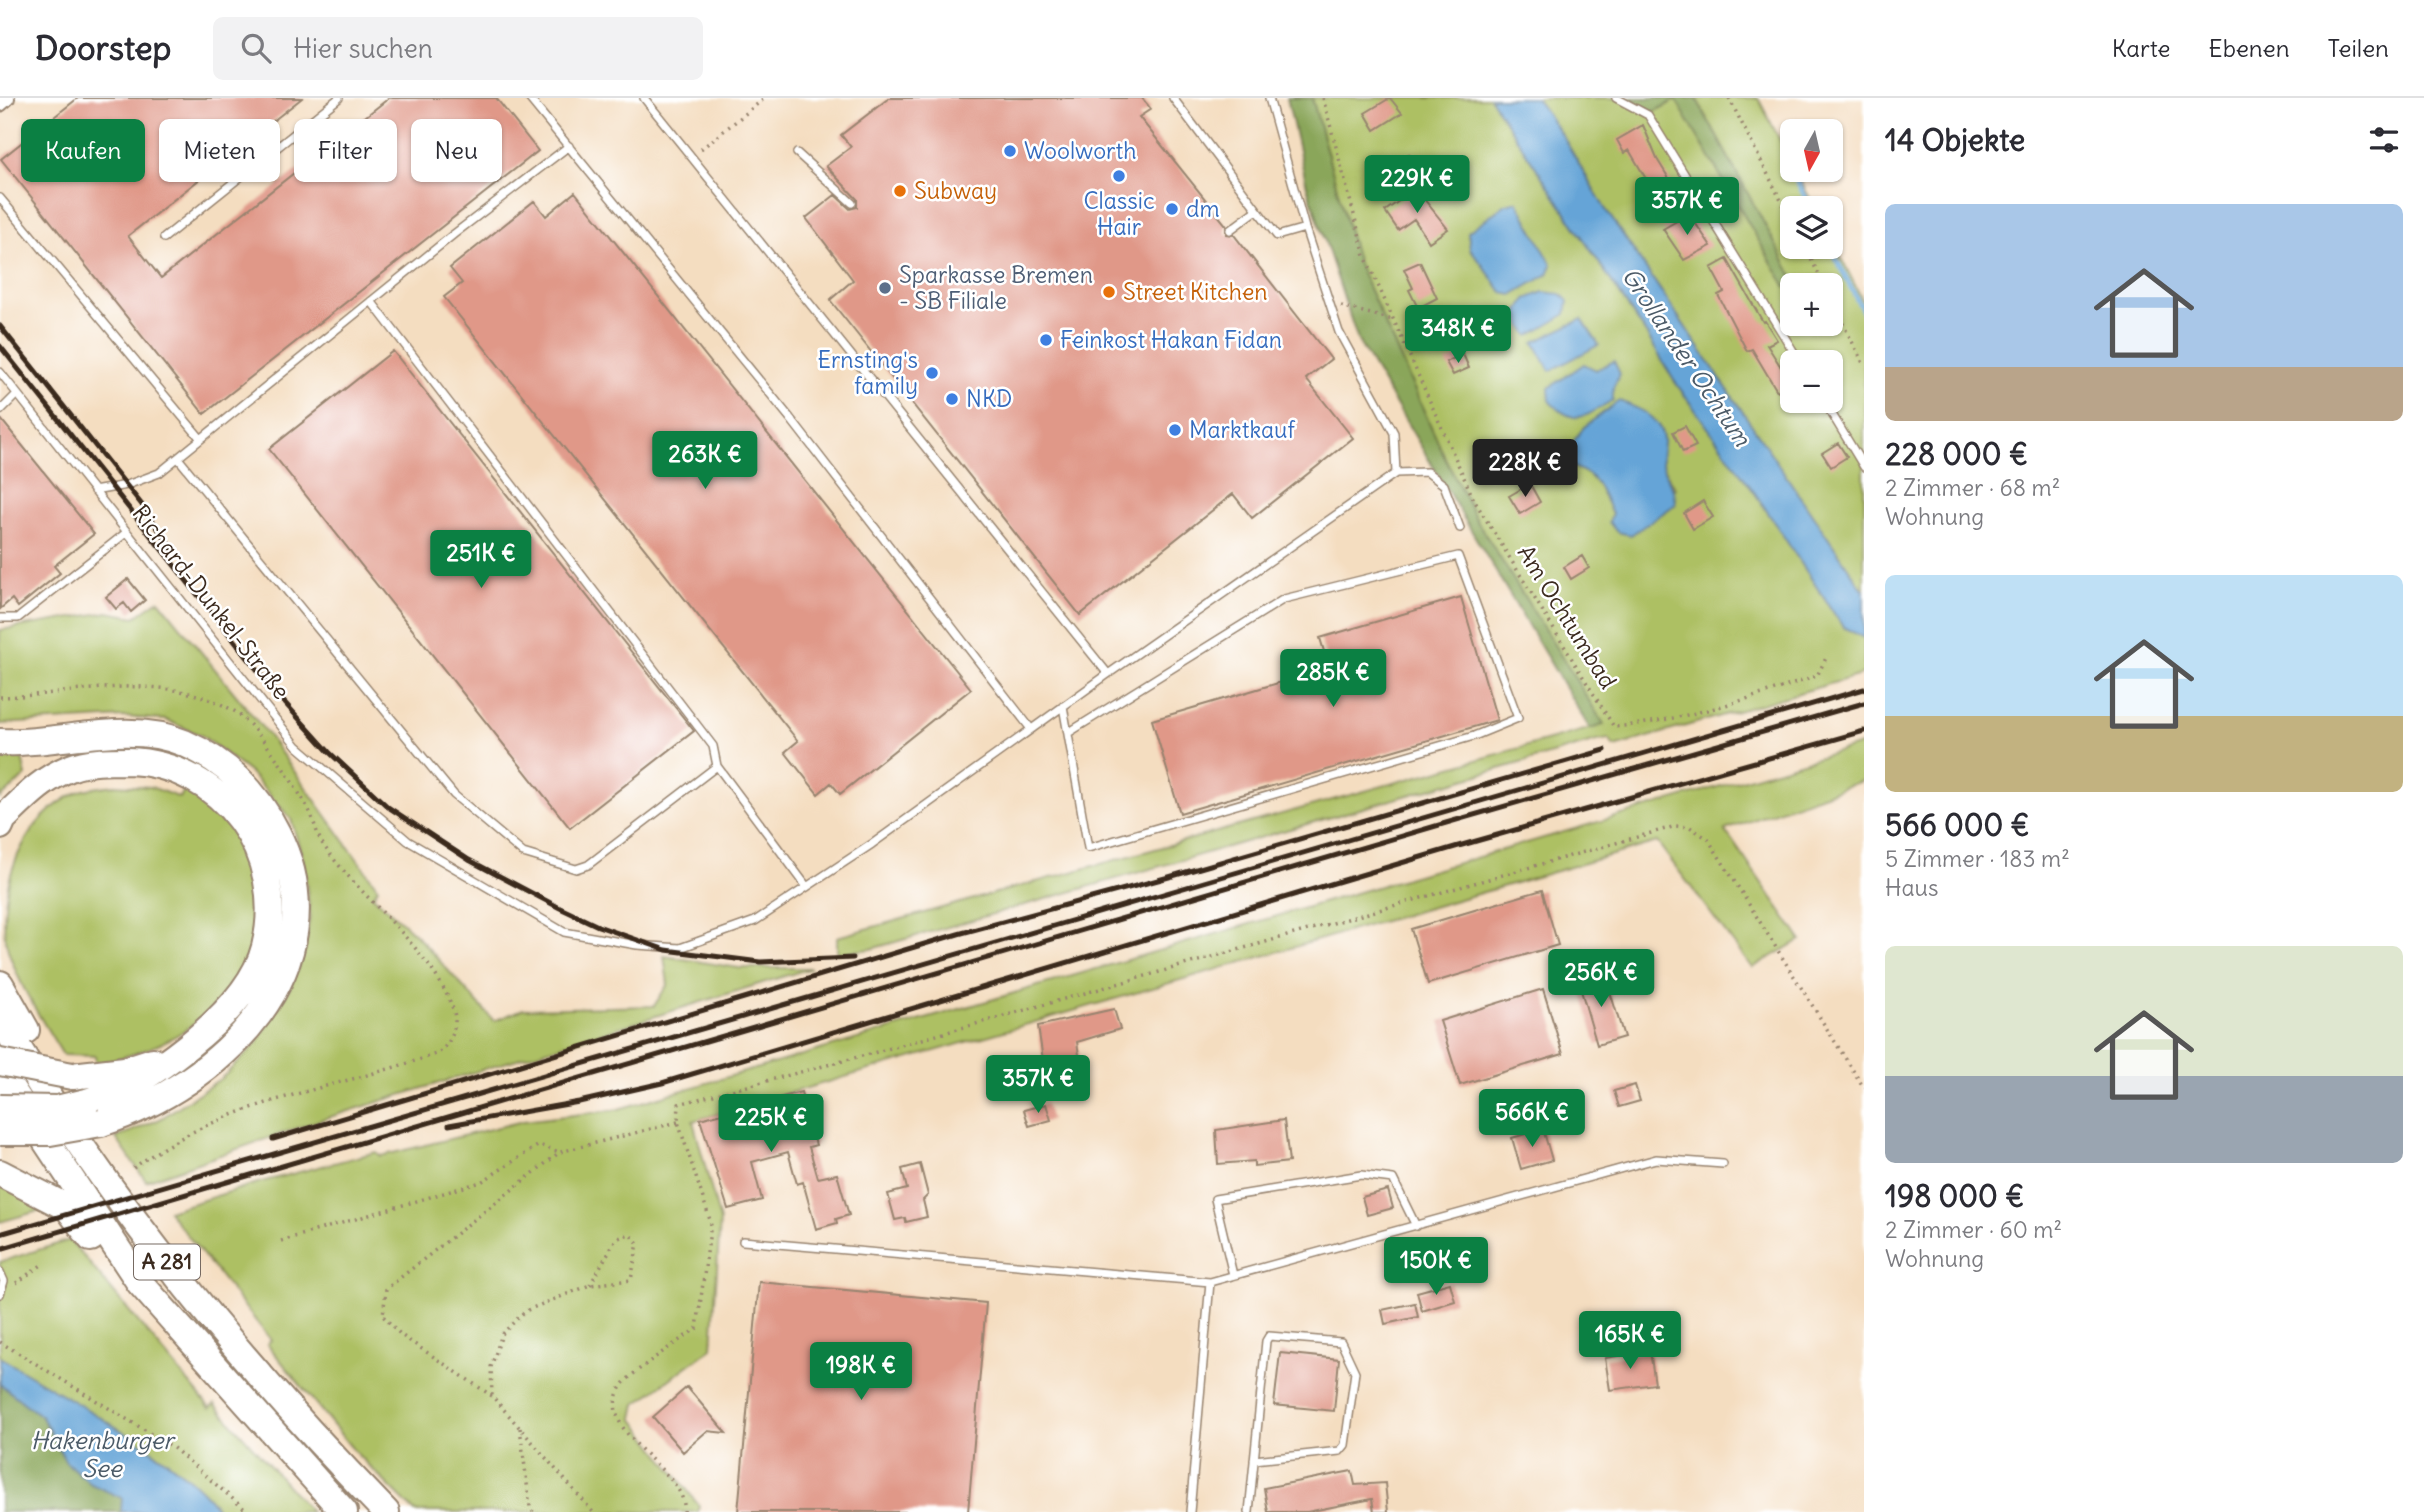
<!DOCTYPE html>
<html lang="de">
<meta charset="utf-8">
<style>
body{margin:0;font-family:Delius,sans-serif;background:#f2f2f3;color:#2b2b33;height:100vh;display:flex;flex-direction:column;font-size:26px;white-space:nowrap}
*{box-sizing:border-box;margin:0}
p{font-size:23px;color:#7c7c81}
.icon{flex:none;width:38px;height:38px;fill:none;stroke:currentColor;stroke-width:2;stroke-linecap:round;stroke-linejoin:round}
.map{position:relative;flex:1;overflow:hidden}
.details{display:flex;flex-direction:column;background:#fff;width:560px}
.details>*{flex:none}
.guide{position:absolute;left:21px;top:21px;width:665px;height:63px;display:flex;gap:14px}
.needle{width:46px;rotate:188deg}
.tools{position:absolute;left:1780px;top:21px;display:grid;gap:14px}
.tools a{display:grid;place-items:center;width:63px;height:63px;border-radius:10px;background:#fff;box-shadow:0 2px 5px #0004;font-size:35px}
.price{position:absolute;translate:-50% -60px;padding:0 16px;border-radius:7px;background:#0b8043;color:#fff;font-size:23px;line-height:46px;filter:drop-shadow(0 2px 4px #0008)}
.price::after{content:'';position:absolute;left:50%;top:42px;width:21px;height:16px;margin-left:-10px;background:inherit;clip-path:polygon(0 0,100% 0,50% 100%)}
.price.selected{background:#222;color:#fff}
ul{padding:0;list-style:none}
li{display:grid;align-content:center;gap:14px;height:371px;padding:0 21px}
li span{display:grid;place-items:center;height:217px;border-radius:10px;color:#555}
li>.icon{margin-inline-start:auto}
span .icon{width:126px;height:126px;fill:#fffc;stroke-width:1}
li b{font-size:30px}
h2{display:flex;justify-content:space-between;align-items:center;height:84px;padding:0 21px;font-size:30px}
.pill{padding:0 24px;border-radius:10px;background:#fff;box-shadow:0 2px 5px #0004;font-size:24px;line-height:63px}
.pill.selected{background:#0b8043;color:#fff}
header{display:flex;align-items:center;gap:42px;box-sizing:border-box;height:98px;padding:0 35px;background:#fff;border-bottom:2px solid #e1e1e2}
header strong{font-size:33px}
nav{display:flex;gap:38px;margin-inline-start:auto;font-size:24px}
.search{width:490px;height:63px;background:#f2f2f3;display:flex;align-items:center;gap:18px;box-sizing:border-box;padding:0 24px;border-radius:10px;color:#7c7c81;font-size:26px}
main{display:flex;flex:1;min-height:0}
.map>svg:first-child{display:block}
.green{fill:#adc064;stroke:#747541;stroke-width:2;fill-rule:evenodd}
.forest{fill:#8aa65a;stroke:#62683c;stroke-width:2}
.water{fill:#65a4d7;stroke:#50677a;stroke-width:2}
.lines{fill:none;stroke-linecap:round;stroke-linejoin:round}
.stream{stroke:#65a4d7;stroke-width:5}
.building{fill:#e09888}
.lane-casing{stroke:#98846f;stroke-width:10}
.street-casing{stroke:#98846f;stroke-width:18}
.highway-casing{stroke:#98846f;stroke-width:30}
.path{stroke:#98846f;stroke-width:3.5;stroke-dasharray:2 5;stroke-linecap:butt}
.lane{stroke:#fff;stroke-width:7}
.street{stroke:#fff;stroke-width:14}
.highway{stroke:#fff;stroke-width:26}
.rail{stroke:#3b2a1e;stroke-width:5}
.highway-bridge-casing{stroke:#98846f;stroke-width:30;stroke-linecap:butt}
.highway-bridge{stroke:#fff;stroke-width:26}
.shop-dot{fill:#3f7fe0;stroke:#fff;stroke-width:2.5}
.food-dot{fill:#e8710a;stroke:#fff;stroke-width:2.5}
.service-dot{fill:#5c6f8a;stroke:#fff;stroke-width:2.5}
.labels{text-anchor:middle;stroke-width:5;stroke-linejoin:round;paint-order:stroke}
.shield{fill:#fff;stroke:#766a62;stroke-width:2}
.shield-label{font-size:21px;font-weight:bold;fill:#3b2a1e}
.shop-label{font-size:23px;fill:#366cbe;stroke:#fff;text-anchor:start}
.food-label{font-size:23px;fill:#c56008;stroke:#fff;text-anchor:start}
.service-label{font-size:23px;fill:#4e5e75;stroke:#fff;text-anchor:start}
.street-label{font-size:23px;fill:#3b2a1e;stroke:#fff}
.water-label{font-size:24px;font-style:italic;fill:#4c5b68;stroke:#fff}
</style>
<header>
<strong>Doorstep</strong>
<div class="search"><svg class="icon" aria-label="search" viewBox="0 0 24 24"><circle cx="10" cy="10" r="6"/><path d="M15 15l6 6"/></svg>Hier suchen</div>
<nav><a>Karte</a><a>Ebenen</a><a>Teilen</a></nav>
</header>
<main>
<div class="map">
<svg width="1864" height="1414" viewBox="0 0 1864 1414">
<rect width="100%" height="100%" fill="#fff"/>
<filter id="ink" filterUnits="userSpaceOnUse"><feTurbulence type="fractalNoise" baseFrequency=".0143" numOctaves="2"/><feDisplacementMap in="SourceGraphic" scale="14" xChannelSelector="R" yChannelSelector="G"/><feConvolveMatrix kernelMatrix="1 2 1 2 8 2 1 2 1" color-interpolation-filters="sRGB"/></filter>
<filter id="wash" filterUnits="userSpaceOnUse"><feTurbulence type="fractalNoise" baseFrequency=".00686" numOctaves="4" result="noise"/><feDisplacementMap in="SourceGraphic" scale="28" xChannelSelector="R" yChannelSelector="G"/><feGaussianBlur stdDeviation="1.57" result="paint"/><feColorMatrix in="noise" values="0 0 0 0 0 0 0 0 0 0 0 0 0 0 0 0 0 1.4 0 .05"/><feComposite in="paint" operator="in"/></filter>
<g filter="url(#wash)">
<rect width="100%" height="100%" fill="#f4ddc0"/>
<path class="green" d="M 1312,0 L 1490,0 L 1649,240 L 1673,281 L 1757,398 L 1843,529 L 1864,540 L 1864,576 L 1614,649 L 1609,641 L 1597,643 L 871,851 L 837,855 L 837,839 L 1603,627 L 1477,423 L 1445,360 L 1358,166 ZM 1516,103 L 1531,132 L 1478,158 L 1470,151 L 1468,134 ZM 1654,324 C 1668,334 1660,349 1662,363 C 1663,372 1671,382 1675,390 L 1612,416 C 1606,403 1600,387 1589,377 C 1579,369 1574,373 1563,359 C 1576,330 1627,330 1654,324 Z
M 1536,0 L 1630,0 L 1653,14 L 1676,2 L 1795,184 L 1696,0 L 1758,0 L 1792,65 L 1792,72 L 1795,72 L 1815,110 L 1792,110 L 1792,149 L 1830,149 L 1831,140 L 1864,205 L 1864,493 L 1604,109 L 1565,42 ZM 1792,187 L 1830,187 L 1830,226 L 1792,226 ZM 1792,264 L 1830,264 L 1830,303 L 1792,303 Z
M 159,502 L 266,634 L 378,790 L 373,798 L 417,838 L 494,923 L 523,911 L 654,908 L 668,886 L 664,858 L 739,870 L 811,870 L 320,1022 L 146,1083 L 116,1040 L 160,1021 L 223,979 L 257,945 L 289,891 L 305,851 L 310,815 L 303,762 L 291,721 L 249,674 L 201,637 L 166,622 L 124,619 L 0,626 L 0,532 L 108,514 L 135,519 Z
M 1864,646 L 1864,682 L 1725,732 L 1801,842 L 1752,870 L 1657,744 L 693,1023 L 720,1123 L 712,1250 L 636,1306 L 633,1320 L 699,1408 L 698,1414 L 415,1414 L 355,1354 L 267,1246 L 271,1242 L 168,1113 L 261,1084 L 376,1054 L 381,1058 L 523,1023 L 615,1012 Z
M 0,659 L 22,659 L 26,678 L 0,700 Z
M 114,687 L 151,689 L 180,700 L 186,688 C 200,699 220,711 231,726 C 283,802 254,893 177,937 C 151,952 125,959 96,966 L 95,958 L 63,957 C 41,920 15,883 5,841 C 0,781 23,720 78,694 C 88,689 103,689 114,687 Z
M 0,1083 L 46,1111 L 0,1124 Z
M 70,1142 L 210,1310 L 215,1306 L 311,1414 L 219,1414 C 191,1364 53,1294 0,1259 L 0,1164 Z"/>
<path class="forest" d="M 1287,0 L 1312,0 L 1358,166 L 1445,360 L 1477,423 L 1604,627 L 1590,631 L 1358,243 L 1307,88 Z
M 1630,0 L 1696,0 L 1796,184 L 1786,189 L 1676,2 L 1653,14 Z
M 0,1286 L 42,1319 L 66,1364 L 91,1386 L 123,1400 L 121,1414 L 0,1414 Z"/>
<path class="water" d="M 1490,0 L 1536,0 L 1565,42 L 1604,109 L 1864,493 L 1864,540 L 1843,529 L 1757,398 L 1673,281 L 1649,240 Z
M 1517,103 L 1552,167 L 1548,176 L 1512,197 L 1503,195 L 1470,150 L 1468,134 L 1506,106 Z
M 1543,194 L 1561,196 L 1568,203 L 1566,216 L 1529,238 L 1521,227 L 1518,214 L 1526,201 Z
M 1582,221 L 1599,247 L 1550,273 L 1534,244 Z
M 1614,263 L 1620,276 L 1613,290 L 1613,302 C 1585,318 1577,330 1550,304 L 1549,290 L 1584,266 L 1596,272 Z
M 1619,303 C 1637,309 1661,320 1663,341 C 1664,349 1660,357 1662,364 C 1664,380 1675,386 1676,406 L 1631,437 L 1617,434 L 1609,424 L 1612,416 C 1606,403 1600,386 1589,377 C 1578,369 1574,373 1563,358 L 1584,329 Z
M 0,1259 C 53,1294 191,1364 219,1414 L 121,1414 L 122,1400 L 91,1386 L 66,1364 L 42,1319 L 0,1286 Z"/>
<g class="lines">
<path class="stream" d="M 1786,62 L 1811,110
M 1830,149 L 1864,215"/>
</g>
<g id="blocks">
<path class="building" d="M 78,0 L 302,0 L 128,138 L 161,180 L 389,0 L 496,0 L 538,53 L 204,316 L 1,61 Z
M 889,0 L 1142,0 L 1151,11 L 1139,19 L 1226,127 L 1226,136 L 1234,137 L 1331,261 L 1306,281 L 1353,340 L 1252,420 L 1233,396 L 1080,517 L 830,202 L 853,182 L 806,120 L 835,97 L 850,111 L 857,109 L 857,101 L 826,68 L 851,49 L 841,37 Z
M 1390,0 L 1402,15 L 1375,32 L 1365,15 Z
M 1643,27 L 1657,61 L 1673,87 L 1653,100 L 1646,88 L 1649,86 L 1629,52 L 1624,55 L 1617,42 Z
M 1409,56 L 1417,67 L 1401,79 L 1393,67 Z
M 1416,91 L 1448,131 L 1429,144 L 1414,121 L 1398,132 L 1385,113 Z
M 575,94 L 971,591 L 840,696 L 831,685 L 818,696 L 785,654 L 798,643 L 444,199 L 462,185 L 450,170 L 534,103 L 546,118 Z
M 1689,116 L 1711,148 L 1684,162 L 1663,131 Z
M 1727,161 L 1763,224 L 1765,223 L 1777,242 L 1767,247 L 1791,285 L 1777,293 L 1752,251 L 1747,253 L 1718,197 L 1724,194 L 1711,170 Z
M 1420,164 L 1437,200 L 1418,210 L 1409,192 L 1413,190 L 1404,171 Z
M 393,253 L 694,633 L 570,730 L 269,351 Z
M 1463,256 L 1469,270 L 1453,277 L 1446,264 Z
M 0,320 L 94,436 L 54,468 L 60,475 L 18,509 L 12,501 L 0,511 Z
M 1685,328 L 1696,348 L 1683,354 L 1673,334 Z
M 1838,345 L 1847,359 L 1831,369 L 1822,355 Z
M 1530,386 L 1540,404 L 1520,416 L 1509,398 Z
M 1703,403 L 1713,419 L 1693,431 L 1684,415 Z
M 1582,458 L 1589,470 L 1571,481 L 1564,469 Z
M 128,481 L 145,502 L 131,514 L 124,505 L 116,511 L 106,499 Z
M 1461,499 L 1497,622 L 1180,715 L 1152,622 L 1329,570 L 1320,540 Z
M 1542,792 L 1558,847 L 1428,886 L 1411,831 Z
M 1604,874 L 1624,939 L 1597,947 L 1578,882 Z
M 1543,891 L 1563,956 L 1460,987 L 1440,923 Z
M 1114,911 L 1120,931 L 1077,944 L 1082,977 L 1046,982 L 1038,928 Z
M 1635,987 L 1640,1003 L 1619,1009 L 1614,993 Z
M 801,994 L 816,1047 L 809,1049 L 818,1080 L 837,1076 L 849,1117 L 836,1121 L 837,1125 L 816,1131 L 803,1084 L 797,1086 L 788,1054 L 752,1064 L 762,1102 L 728,1111 L 700,1021 Z
M 1046,1006 L 1051,1022 L 1029,1028 L 1024,1012 Z
M 1284,1022 L 1289,1064 L 1254,1068 L 1254,1063 L 1218,1066 L 1216,1032 Z
M 1543,1031 L 1552,1062 L 1521,1071 L 1512,1040 Z
M 920,1066 L 928,1097 L 923,1102 L 927,1119 L 906,1124 L 905,1120 L 895,1122 L 888,1096 L 907,1091 L 902,1071 Z
M 1388,1092 L 1393,1110 L 1367,1117 L 1362,1099 Z
M 759,1184 L 986,1205 L 968,1414 L 738,1414 Z
M 1450,1185 L 1455,1203 L 1422,1213 L 1417,1194 Z
M 1415,1205 L 1418,1219 L 1385,1226 L 1382,1212 Z
M 1650,1253 L 1655,1286 L 1610,1292 L 1605,1260 Z
M 1280,1255 L 1339,1261 L 1334,1313 L 1274,1307 Z
M 687,1289 L 726,1335 L 707,1333 L 683,1354 L 653,1319 Z
M 1352,1373 L 1355,1387 L 1385,1385 L 1388,1414 L 1374,1414 L 1372,1401 L 1307,1414 L 1268,1414 L 1264,1390 Z"/>
</g>
</g>
<g filter="url(#ink)">
<use href="#blocks" fill-opacity="0" stroke="#98846f" stroke-width="2"/>
<g class="lines">
<defs>
<path id="lane" d="M 529,0 L 790,320 L 1031,631
M 644,0 L 1108,576
M 1173,0 L 1277,138 L 1305,130
M 1269,0 L 1305,130 L 1339,234 L 1394,335 L 1396,375
M 1616,0 L 1648,17 L 1800,264
M 797,55 L 852,105
M 0,100 L 201,341
M 1230,132 L 1257,112
M 164,140 L 339,0
M 371,203 L 713,648 L 717,668 L 807,789
M 0,274 L 297,648 L 408,743 L 564,834 L 637,847 L 680,850 L 755,823 L 872,746 L 1108,576 L 1396,375 L 1427,374 L 1444,387 L 1460,430
M 1824,303 L 1864,369
M 0,313 L 17,296
M 178,360 L 454,697 L 523,755 L 576,771 L 588,767 L 717,668
M 94,393 L 127,387 L 159,375 L 454,136 L 569,48
M 0,520 L 18,520 L 127,434
M 1063,608 L 1088,750 L 1474,638 L 1518,620 L 1458,458 L 1284,501 L 1068,635
M 743,1143 L 1210,1184 L 1656,1061 L 1723,1066
M 0,1174 L 4,1183 L 0,1196
M 1233,1177 L 1215,1101 L 1361,1077 L 1393,1081 L 1416,1128
M 1190,1414 L 1210,1184
M 1249,1414 L 1266,1243 L 1269,1238 L 1341,1244 L 1355,1274 L 1345,1347 L 1340,1353 L 1254,1362"/>
<path id="street" d="M 0,6 L 7,0"/>
<path id="highway" d="M 0,644 C 59,647 127,621 184,645 C 227,664 256,693 277,735 C 344,868 220,988 101,1025
M 0,728 L 3,721 C 24,701 42,681 70,670 C 88,663 108,663 128,663 C 223,666 288,756 265,849 C 255,889 219,923 188,948 C 154,975 129,991 87,1004
M 0,886 L 26,932
M 0,919 C 102,1097 243,1267 386,1414
M 0,974 L 140,1185 L 344,1414
M 72,978 L 125,972 L 153,963
M 0,1075 L 68,1110 L 91,1140"/>
</defs>
<use href="#lane" class="lane-casing"/>
<use href="#street" class="street-casing"/>
<use href="#highway" class="highway-casing"/>
<path class="path" d="M 1323,0 L 1365,158 L 1474,402 L 1614,629 C 1682,623 1752,600 1817,578 L 1826,560
M 1729,0 L 1792,124
M 701,51 L 765,0
M 1805,149 L 1824,187
M 1830,200 L 1864,267
M 1341,208 L 1393,222
M 0,599 C 81,597 159,570 234,613 C 257,626 297,690 310,714 C 315,726 317,738 324,748 C 362,802 430,849 453,911 C 459,928 451,947 436,956 C 330,993 225,1001 132,1071
M 281,1143 L 481,1084 L 539,1047 L 559,1054
M 16,1185 L 43,1166
M 590,1187 L 616,1141 L 629,1136 L 638,1145 L 631,1182 L 590,1187 L 525,1213 L 502,1236 L 491,1269 L 492,1298 L 593,1414
M 0,1244 L 171,1348 L 248,1414
M 492,1298 L 401,1237 L 383,1218 L 386,1191 L 560,1054 L 678,1024
M 520,1330 L 530,1409 L 533,1414
M 684,1414 C 690,1372 587,1334 623,1286 C 633,1273 682,1241 697,1230 L 711,1125 L 678,1024 L 679,1006 L 873,955 L 1676,728 L 1690,729 L 1708,741 L 1864,990"/>
<use href="#lane" class="lane"/>
<use href="#street" class="street"/>
<use href="#highway" class="highway"/>
<path class="rail" d="M 0,228 L 142,407 L 172,451
M 0,248 L 275,594 L 329,654 L 388,709 L 469,762 L 560,810 L 598,828 L 666,852 L 760,864 L 853,860
M 449,1027 L 579,1004 L 662,985 L 1455,749 L 1864,633
M 273,1041 L 958,836 L 1169,779 L 1605,652
M 0,1136 L 1864,591
M 0,1151 L 1446,725 L 1864,605"/>
<defs>
<path id="highway-bridge" d="M 0,964 L 72,978
M 0,1010 L 57,1011 L 87,1004
M 0,1034 L 50,1034 L 101,1025"/>
</defs>
<use href="#highway-bridge" class="highway-bridge-casing"/>
<use href="#highway-bridge" class="highway-bridge"/>
</g>
</g>
<g class="shop-dot">
<circle cx="1010" cy="53" r="7"/>
<circle cx="1119" cy="78" r="7"/>
<circle cx="1172" cy="111" r="7"/>
<circle cx="1046" cy="242" r="7"/>
<circle cx="932" cy="275" r="7"/>
<circle cx="952" cy="301" r="7"/>
<circle cx="1175" cy="332" r="7"/>
</g>
<g class="food-dot">
<circle cx="900" cy="93" r="7"/>
<circle cx="1109" cy="194" r="7"/>
</g>
<circle class="service-dot" cx="885" cy="190" r="7"/>
<g class="labels">
<rect class="shield" x="134" y="1146.5" width="66" height="35" rx="5"/>
<g class="shield-label">
<text x="167" y="1171">A 281</text>
</g>
<g class="shop-label">
<text x="1024" y="61">Woolworth</text>
<text x="1119" y="111" text-anchor="middle">Classic<tspan x="1119" dy="26">Hair</tspan></text>
<text x="1186" y="119">dm</text>
<text x="1060" y="250">Feinkost Hakan Fidan</text>
<text x="918" y="270" text-anchor="end">Ernsting's<tspan x="918" dy="26">family</tspan></text>
<text x="966" y="309">NKD</text>
<text x="1189" y="340">Marktkauf</text>
</g>
<g class="food-label">
<text x="914" y="101">Subway</text>
<text x="1123" y="202">Street Kitchen</text>
</g>
<g class="service-label">
<text x="899" y="185">Sparkasse Bremen<tspan x="899" dy="26">- SB Filiale</tspan></text>
</g>
<g class="street-label">
<text transform="translate(211 504) rotate(52)" y="8">Richard-Dunkel-Straße</text>
<text transform="translate(1567 519) rotate(58)" y="8">Am Ochtumbad</text>
</g>
<g class="water-label">
<text transform="translate(1686 259) rotate(56)" y="8">Grollander Ochtum</text>
<text x="102" y="1351">Hakenburger<tspan x="102" dy="28">See</tspan></text>
</g>
</g>
</svg>
<div class="tools">
<a><svg class="needle" viewBox="-14 -14 28 28"><path d="M0-13l5 13h-10z" fill="#e53935"/><path d="M0 13l5-13h-10z" fill="#7c7c81"/></svg></a>
<a><svg class="icon" aria-label="layers" viewBox="0 0 24 24"><path d="M12 4l9 5-9 5-9-5zM3 14l9 5 9-5"/></svg></a>
<a>+</a>
<a>−</a>
</div>
<b class="price" style="left:1417px;top:117px">229K €</b>
<b class="price" style="left:1687px;top:139px">357K €</b>
<b class="price" style="left:1458px;top:267px">348K €</b>
<b class="price" style="left:705px;top:393px">263K €</b>
<b class="price selected" style="left:1525px;top:401px">228K €</b>
<b class="price" style="left:481px;top:492px">251K €</b>
<b class="price" style="left:1333px;top:611px">285K €</b>
<b class="price" style="left:1601px;top:911px">256K €</b>
<b class="price" style="left:1038px;top:1017px">357K €</b>
<b class="price" style="left:1532px;top:1051px">566K €</b>
<b class="price" style="left:771px;top:1056px">225K €</b>
<b class="price" style="left:1436px;top:1199px">150K €</b>
<b class="price" style="left:1630px;top:1273px">165K €</b>
<b class="price" style="left:861px;top:1304px">198K €</b>
<div class="guide">
<a class="pill selected">Kaufen</a>
<a class="pill">Mieten</a>
<a class="pill">Filter</a>
<a class="pill">Neu</a>
</div>
</div>
<section class="details">
<h2>14 Objekte<svg class="icon" aria-label="filters" viewBox="0 0 24 24"><path d="M4 7h16M4 17h16"/><circle cx="9" cy="7" r="2"/><circle cx="15" cy="17" r="2"/></svg></h2>
<ul>
<li><span style="background:linear-gradient(#a9c7e8 75%,#b9a48a 0)"><svg class="icon" aria-label="home" viewBox="0 0 24 24"><path d="M3 11l9-7 9 7M6 9v11h12V9"/></svg></span><div><b>228 000 €</b><p>2 Zimmer · 68 m²</p><p>Wohnung</p></div></li>
<li><span style="background:linear-gradient(#bfe0f5 65%,#c2b280 0)"><svg class="icon" aria-label="home" viewBox="0 0 24 24"><path d="M3 11l9-7 9 7M6 9v11h12V9"/></svg></span><div><b>566 000 €</b><p>5 Zimmer · 183 m²</p><p>Haus</p></div></li>
<li><span style="background:linear-gradient(#dfe7d0 60%,#9aa5b1 0)"><svg class="icon" aria-label="home" viewBox="0 0 24 24"><path d="M3 11l9-7 9 7M6 9v11h12V9"/></svg></span><div><b>198 000 €</b><p>2 Zimmer · 60 m²</p><p>Wohnung</p></div></li>
</ul>
</section>
</main>
